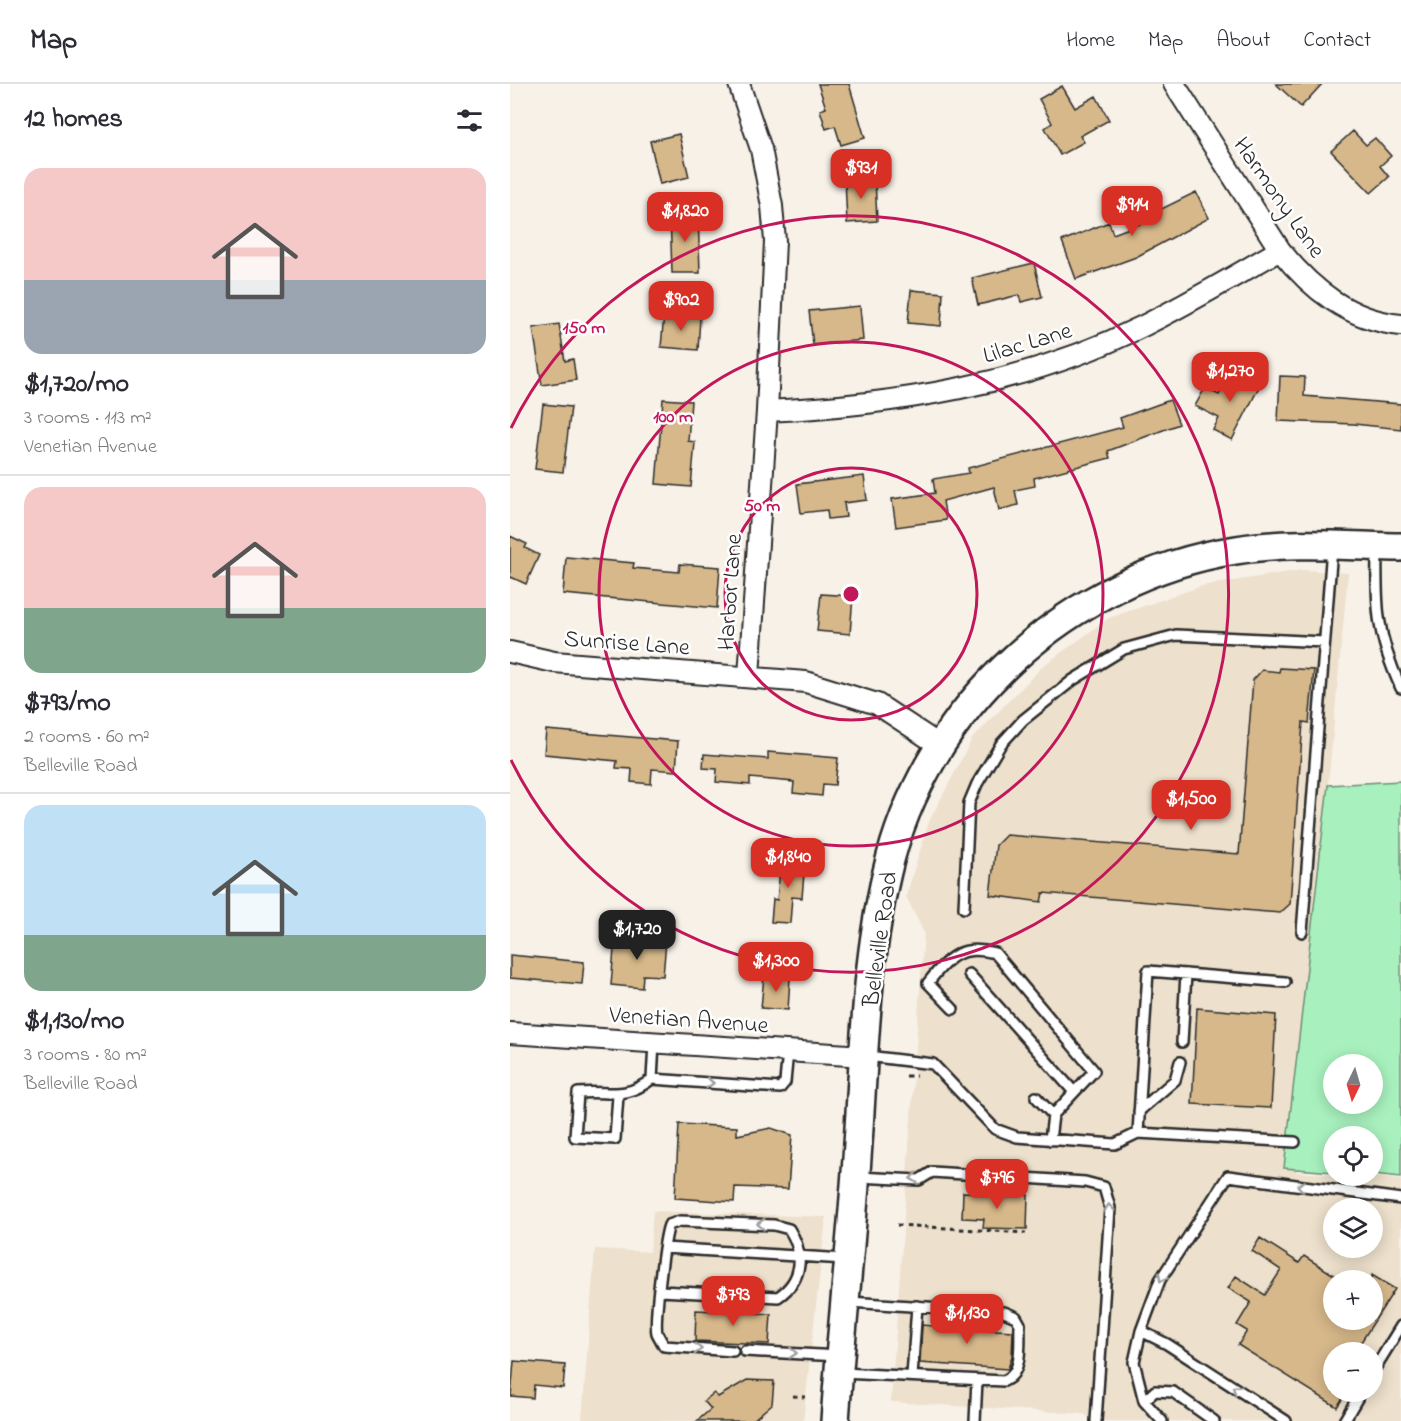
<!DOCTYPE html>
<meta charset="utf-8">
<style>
body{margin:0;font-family:"Indie Flower",sans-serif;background:#f2f2f3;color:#2b2b33;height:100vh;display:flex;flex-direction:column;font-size:22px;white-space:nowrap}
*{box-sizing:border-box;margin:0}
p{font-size:20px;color:#7c7c81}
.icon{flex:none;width:33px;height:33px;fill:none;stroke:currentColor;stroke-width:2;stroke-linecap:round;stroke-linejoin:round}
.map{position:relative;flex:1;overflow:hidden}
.sheet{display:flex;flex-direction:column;background:#fff;width:510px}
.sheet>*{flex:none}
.needle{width:39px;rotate:185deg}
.tools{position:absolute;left:813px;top:970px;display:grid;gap:12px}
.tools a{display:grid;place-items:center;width:60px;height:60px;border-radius:50%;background:#fff;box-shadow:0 3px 15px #0003;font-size:30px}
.price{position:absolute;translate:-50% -51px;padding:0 14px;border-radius:12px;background:#d93025;color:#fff;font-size:20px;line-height:39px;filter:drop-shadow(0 2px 3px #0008)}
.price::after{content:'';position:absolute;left:50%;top:36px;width:18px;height:14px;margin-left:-9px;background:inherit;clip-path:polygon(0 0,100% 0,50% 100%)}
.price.selected{background:#222;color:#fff}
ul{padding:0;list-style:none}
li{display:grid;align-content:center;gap:12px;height:318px;padding:0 24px}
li+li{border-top:2px solid #e1e1e2}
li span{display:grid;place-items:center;height:186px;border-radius:18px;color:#555}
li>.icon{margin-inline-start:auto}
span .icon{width:108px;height:108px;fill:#fffc;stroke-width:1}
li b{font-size:26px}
h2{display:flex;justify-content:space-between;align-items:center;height:72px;padding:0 24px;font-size:26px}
header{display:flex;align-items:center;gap:36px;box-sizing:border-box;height:84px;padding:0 30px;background:#fff;border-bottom:2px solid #e1e1e2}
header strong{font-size:28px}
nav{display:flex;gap:33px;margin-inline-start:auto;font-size:21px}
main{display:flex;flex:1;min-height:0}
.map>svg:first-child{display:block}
.built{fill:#ede0cc;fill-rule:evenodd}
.green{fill:#a8f1be;stroke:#6a8e74;stroke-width:1.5;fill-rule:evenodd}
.building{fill:#d6b88a;stroke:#2b2b2b;stroke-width:1.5}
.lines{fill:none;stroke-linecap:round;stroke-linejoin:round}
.service-casing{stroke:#2b2b2b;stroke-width:14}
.minor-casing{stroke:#2b2b2b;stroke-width:24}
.secondary-casing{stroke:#2b2b2b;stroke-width:32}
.path{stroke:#2b2b2b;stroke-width:3;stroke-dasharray:4.5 4.5;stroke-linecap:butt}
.service{stroke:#fff;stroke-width:9}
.minor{stroke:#fff;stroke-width:20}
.secondary{stroke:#fff;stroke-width:27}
.oneway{stroke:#a0a0a0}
.ring{fill:none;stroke:#c2185b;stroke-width:3}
.labels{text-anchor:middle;stroke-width:5;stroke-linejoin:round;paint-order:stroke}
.street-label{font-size:24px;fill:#2b2b2b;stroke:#fff}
.centre{fill:#c2185b;stroke:#fff;stroke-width:3}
.ring-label{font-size:18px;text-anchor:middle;font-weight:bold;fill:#c2185b;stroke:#fff;stroke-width:5;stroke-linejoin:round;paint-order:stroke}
</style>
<header>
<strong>Map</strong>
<nav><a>Home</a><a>Map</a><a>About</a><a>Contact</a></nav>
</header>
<main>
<section class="sheet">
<h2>12 homes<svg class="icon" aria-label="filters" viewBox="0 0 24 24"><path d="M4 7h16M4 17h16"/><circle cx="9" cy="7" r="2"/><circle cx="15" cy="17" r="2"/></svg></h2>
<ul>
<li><span style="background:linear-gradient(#f6c9c9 60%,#9aa5b1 0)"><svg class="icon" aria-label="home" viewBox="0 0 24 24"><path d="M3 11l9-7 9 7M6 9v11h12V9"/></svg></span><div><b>$1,720/mo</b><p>3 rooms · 113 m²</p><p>Venetian Avenue</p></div></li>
<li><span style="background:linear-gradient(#f6c9c9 65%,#7fa58c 0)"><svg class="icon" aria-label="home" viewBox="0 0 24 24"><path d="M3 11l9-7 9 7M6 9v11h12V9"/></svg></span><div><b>$793/mo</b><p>2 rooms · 60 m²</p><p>Belleville Road</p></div></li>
<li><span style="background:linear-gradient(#bfe0f5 70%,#7fa58c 0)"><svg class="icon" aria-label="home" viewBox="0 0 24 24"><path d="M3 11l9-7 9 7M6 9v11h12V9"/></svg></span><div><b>$1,130/mo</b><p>3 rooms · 80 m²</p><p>Belleville Road</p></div></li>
</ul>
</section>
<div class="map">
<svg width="891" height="1337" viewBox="0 0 891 1337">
<rect width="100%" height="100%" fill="#f7f1e8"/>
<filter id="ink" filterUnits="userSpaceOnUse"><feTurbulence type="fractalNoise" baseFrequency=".0167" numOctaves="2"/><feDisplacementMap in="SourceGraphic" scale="12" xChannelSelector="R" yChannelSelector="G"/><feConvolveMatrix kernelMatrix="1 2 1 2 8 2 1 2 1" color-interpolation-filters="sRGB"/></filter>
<g filter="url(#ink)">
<path class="built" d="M 793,486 L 838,489 L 818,701 L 798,875 L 786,1088 L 891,1095 L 891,1337 L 585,1337 L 574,1330 L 381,1318 L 414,849 L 396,812 L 419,738 L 462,655 L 533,582 L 599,534 L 692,502 ZM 824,1125 L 862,1125 L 862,1164 L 824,1164 ZM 824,1197 L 862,1197 L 862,1236 L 824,1236 ZM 824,1269 L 862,1269 L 862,1308 L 824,1308 Z
M 143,1127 L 316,1133 L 293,1337 L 72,1337 L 85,1165 L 140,1168 Z"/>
<path class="green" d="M 891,697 L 891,1093 L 863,1090 L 862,1053 L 824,1053 L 823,1088 L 774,1084 L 818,701 ZM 824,981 L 862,981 L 862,1020 L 824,1020 Z"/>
<path class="building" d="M 308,0 L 339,0 L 355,54 L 331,61 L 325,42 L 316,45 L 310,26 L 316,24 Z
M 766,0 L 812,0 L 791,23 Z
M 552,2 L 565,24 L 586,12 L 599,36 L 570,52 L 574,58 L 550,71 L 535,44 L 542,39 L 529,15 Z
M 843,47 L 856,61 L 865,54 L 881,72 L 870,82 L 879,93 L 861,109 L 821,67 Z
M 169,50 L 179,93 L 150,100 L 140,57 Z
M 365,94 L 367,137 L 337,139 L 335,95 Z
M 686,108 L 699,134 L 626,173 L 566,195 L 552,157 L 599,138 L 603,150 L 635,138 L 633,134 Z
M 188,129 L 190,189 L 162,189 L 160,130 Z
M 524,179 L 532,213 L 511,218 L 509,211 L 468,221 L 462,194 Z
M 401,206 L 433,209 L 431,242 L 398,239 Z
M 350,222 L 353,256 L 303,261 L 299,227 Z
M 154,230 L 190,233 L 188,266 L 151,263 Z
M 49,240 L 55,277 L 63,275 L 66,296 L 32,301 L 23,244 Z
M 722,285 L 751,299 L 722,356 L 703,346 L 709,334 L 685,322 L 695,304 L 709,311 Z
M 770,292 L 795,293 L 794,312 L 891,320 L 891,345 L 844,340 L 768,337 Z
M 153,315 L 181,317 L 178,357 L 185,358 L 181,403 L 146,400 Z
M 660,316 L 669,340 L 598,367 L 600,374 L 524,394 L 525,402 L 505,406 L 508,421 L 489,426 L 484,403 L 433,417 L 436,436 L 386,443 L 382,415 L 425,409 L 423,395 L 459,389 L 458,384 L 613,343 L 610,334 Z
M 33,320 L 61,323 L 53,388 L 25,385 Z
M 354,392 L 357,416 L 334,419 L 336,433 L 318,435 L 317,426 L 291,429 L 287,400 Z
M 0,452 L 17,460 L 15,464 L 29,471 L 16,500 L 1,493 L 0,495 Z
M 56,473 L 124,479 L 123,484 L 169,488 L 170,480 L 210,483 L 207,524 L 53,510 Z
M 311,510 L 343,512 L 340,550 L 307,547 Z
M 770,584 L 804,586 L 799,639 L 793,638 L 780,820 L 770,829 L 533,809 L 531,818 L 480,811 L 486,761 L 496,751 L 729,770 L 743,596 L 752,586 L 769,588 Z
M 36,646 L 168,657 L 166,687 L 142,685 L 141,700 L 121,698 L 122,685 L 106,684 L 107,677 L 34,670 Z
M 258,668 L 328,674 L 325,701 L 313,700 L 312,712 L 283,709 L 284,698 L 240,694 L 240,701 L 206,698 L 207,685 L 193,684 L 194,670 L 258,675 Z
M 271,775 L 295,777 L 292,814 L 282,813 L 280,839 L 261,838 L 263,815 L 267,816 Z
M 105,853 L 156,857 L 153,892 L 133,891 L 132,904 L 101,901 Z
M 0,871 L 74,878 L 72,900 L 0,894 Z
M 254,892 L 280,894 L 278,926 L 251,924 Z
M 687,924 L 766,931 L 761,1024 L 682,1020 Z
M 169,1040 L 227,1043 L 227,1051 L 261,1044 L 282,1051 L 278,1105 L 225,1103 L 224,1118 L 165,1114 Z
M 453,1108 L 518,1111 L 517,1145 L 473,1144 L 474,1135 L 452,1134 Z
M 750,1154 L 789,1179 L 794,1172 L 824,1191 L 824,1236 L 862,1236 L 862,1191 L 885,1205 L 844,1269 L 824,1269 L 824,1308 L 837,1308 L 827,1323 L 728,1261 L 737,1247 L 727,1241 L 741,1218 L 718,1204 L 726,1192 L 755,1211 L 771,1186 L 742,1167 Z
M 186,1226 L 261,1230 L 259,1260 L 185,1257 Z
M 449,1232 L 471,1233 L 470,1245 L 503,1247 L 502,1272 L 498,1285 L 410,1279 L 412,1241 L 448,1244 Z
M 4,1277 L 55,1281 L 53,1304 L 24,1301 L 23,1314 L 1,1312 Z
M 237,1296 L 264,1297 L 262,1320 L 242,1337 L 187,1337 L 201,1325 L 194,1317 L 204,1309 L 208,1313 Z"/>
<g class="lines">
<defs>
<path id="service" d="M 867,463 C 866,521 866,550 891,604
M 454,824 L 459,719 L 467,700 L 491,660 L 513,636 L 563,596 L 614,565 L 666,551 L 814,558
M 792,848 L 822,464
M 459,890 L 564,1008
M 443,925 L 418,899 C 438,873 451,860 485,869 L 584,987 L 543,1031 L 540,1056
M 672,958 L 676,890
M 357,972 L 423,980 L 485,1045 L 507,1053 L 605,1060 L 628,1049 L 638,887 L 775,898
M 142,995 L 144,959
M 108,1011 L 105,1055 L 65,1053 L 68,1009 C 99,1006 113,1017 142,995 L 270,1004 L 275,998 L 278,967
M 526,1013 L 543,1031
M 629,1027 L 665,996 L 670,978
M 628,1049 L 785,1058
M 347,1093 L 409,1096 L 422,1088 L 575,1098 L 594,1103 L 600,1124 L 586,1337
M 154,1164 L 335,1175
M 150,1207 L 268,1213 C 293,1196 295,1170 279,1145 L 264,1141 L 170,1137 L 159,1141 C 154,1154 144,1237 147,1249 C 149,1253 152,1258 154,1262 L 223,1267
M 631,1247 L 657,1260 L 776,1337
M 235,1267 L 329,1272
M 332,1289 L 494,1297 C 514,1289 509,1259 510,1240 L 506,1233 L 494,1228 L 339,1218
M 862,1289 L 891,1242
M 402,1292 L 407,1222
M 634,1317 L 645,1307 L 663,1308 L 704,1337
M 465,1337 L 467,1296
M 652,1337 L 634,1317 L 624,1278 L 631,1247 L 650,1196 L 718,1092 L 891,1115
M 834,1337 L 851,1308"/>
<path id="minor" d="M 229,0 L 251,65 L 262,122 L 265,157 L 257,327 L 239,592
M 664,0 L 770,166 C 801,205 839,236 891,241
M 257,327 C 385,321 514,301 631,243 C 678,220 724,192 770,166
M 0,568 L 44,578 L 296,598 L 367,620 L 432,663
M 0,949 L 354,972"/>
<path id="secondary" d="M 325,1337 C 331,1249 341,1162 347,1074 C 354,979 355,881 377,788 C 415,623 560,492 726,466 C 780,457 836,462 891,463"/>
</defs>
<use href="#service" class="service-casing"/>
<use href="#minor" class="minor-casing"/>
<use href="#secondary" class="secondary-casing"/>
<path class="path" d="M 396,992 L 406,992
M 387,1141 L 516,1149
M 283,1312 L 295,1313"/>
<use href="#service" class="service"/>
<use href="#minor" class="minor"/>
<use href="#secondary" class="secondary"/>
</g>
<defs><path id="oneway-chevron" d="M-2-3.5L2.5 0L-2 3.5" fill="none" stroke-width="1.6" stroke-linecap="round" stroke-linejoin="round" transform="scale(1.5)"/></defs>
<g class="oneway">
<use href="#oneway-chevron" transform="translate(200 999) rotate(4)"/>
<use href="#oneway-chevron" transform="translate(404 1094) rotate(174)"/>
<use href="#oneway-chevron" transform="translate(791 1102) rotate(-172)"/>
<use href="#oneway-chevron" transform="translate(599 1124) rotate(-96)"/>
<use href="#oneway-chevron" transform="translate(251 1140) rotate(-177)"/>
<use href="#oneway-chevron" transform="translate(652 1194) rotate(119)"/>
<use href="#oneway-chevron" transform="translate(188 1265) rotate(2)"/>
<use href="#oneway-chevron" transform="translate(283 1269) rotate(3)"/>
<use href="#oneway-chevron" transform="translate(726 1305) rotate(-147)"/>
</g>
</g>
<g class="ring">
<circle cx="341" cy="510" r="126"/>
<circle cx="341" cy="510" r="252"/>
<path d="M1 344A378 378 0 1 1 1 676"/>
</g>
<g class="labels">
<g class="street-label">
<text transform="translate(770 113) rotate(55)" y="8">Harmony Lane</text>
<text transform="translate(517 258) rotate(-17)" y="8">Lilac Lane</text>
<text transform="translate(219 508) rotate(-86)" y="8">Harbor Lane</text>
<text transform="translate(117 558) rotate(4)" y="8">Sunrise Lane</text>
<text transform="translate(369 855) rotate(-82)" y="8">Belleville Road</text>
<text transform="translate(179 935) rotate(4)" y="8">Venetian Avenue</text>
</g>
</g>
<circle cx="341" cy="510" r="9" class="centre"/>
<g class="ring-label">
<text x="74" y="249">150 m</text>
<text x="163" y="338">100 m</text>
<text x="252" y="427">50 m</text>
</g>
</svg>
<div class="tools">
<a><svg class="needle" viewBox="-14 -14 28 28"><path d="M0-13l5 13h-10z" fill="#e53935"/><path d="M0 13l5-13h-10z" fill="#7c7c81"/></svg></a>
<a><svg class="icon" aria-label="locate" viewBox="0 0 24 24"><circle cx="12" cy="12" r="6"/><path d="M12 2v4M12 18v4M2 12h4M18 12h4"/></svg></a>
<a><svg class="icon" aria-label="layers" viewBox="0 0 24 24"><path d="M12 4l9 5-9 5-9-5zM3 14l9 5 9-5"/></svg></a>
<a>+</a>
<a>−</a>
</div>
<b class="price" style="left:351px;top:116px">$931</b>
<b class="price" style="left:622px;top:153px">$914</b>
<b class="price" style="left:175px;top:159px">$1,820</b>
<b class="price" style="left:171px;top:248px">$902</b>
<b class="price" style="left:720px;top:319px">$1,270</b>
<b class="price" style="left:681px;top:747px">$1,500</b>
<b class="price" style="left:278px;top:805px">$1,840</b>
<b class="price selected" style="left:127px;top:877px">$1,720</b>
<b class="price" style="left:266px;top:909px">$1,300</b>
<b class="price" style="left:487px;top:1126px">$796</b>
<b class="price" style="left:223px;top:1243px">$793</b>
<b class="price" style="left:457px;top:1261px">$1,130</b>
</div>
</main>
